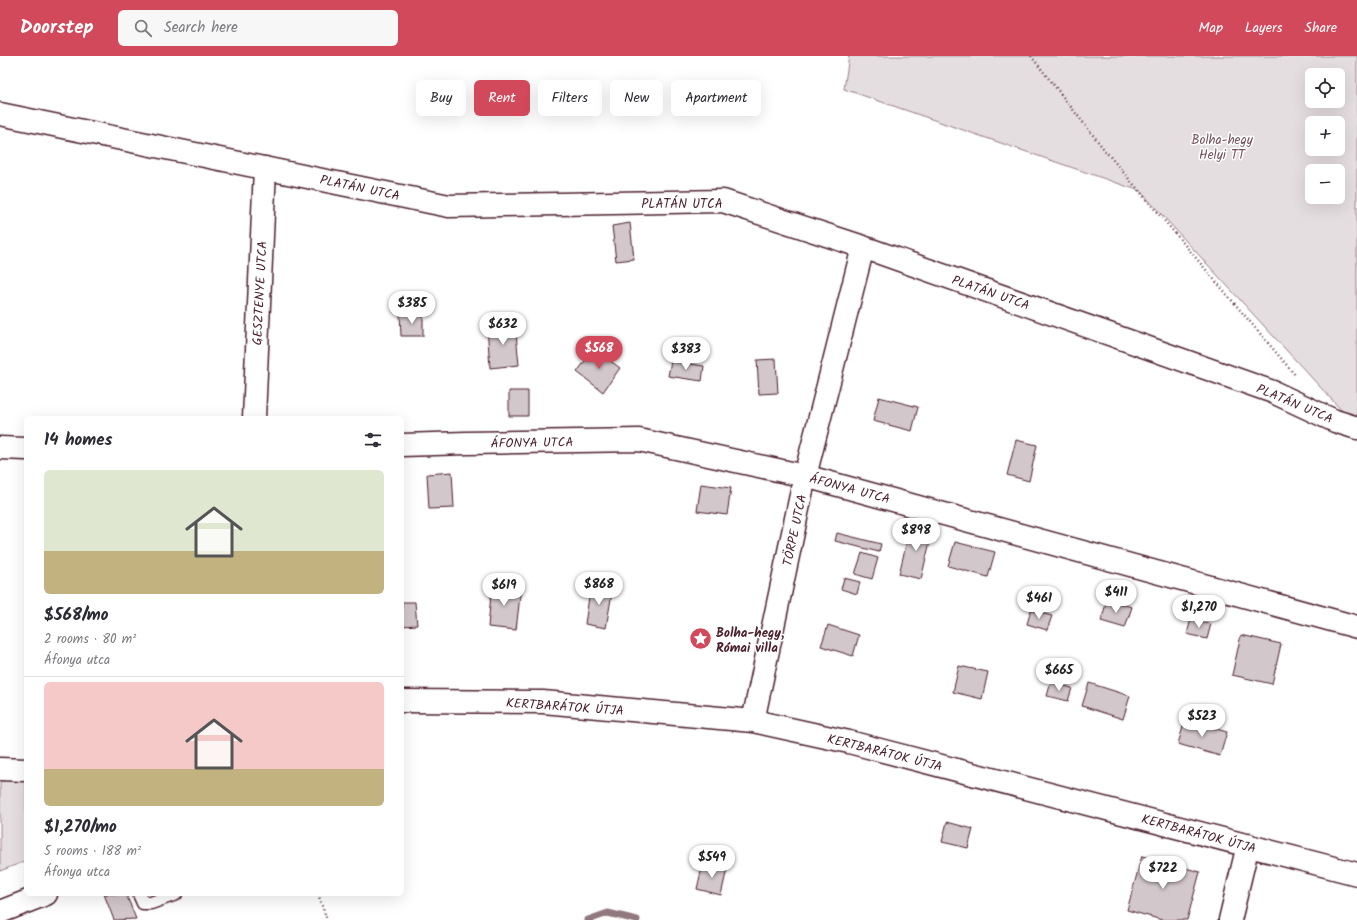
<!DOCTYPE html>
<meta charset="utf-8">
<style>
body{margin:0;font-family:Kalam,sans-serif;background:#f7f7f7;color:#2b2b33;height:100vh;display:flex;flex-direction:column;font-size:15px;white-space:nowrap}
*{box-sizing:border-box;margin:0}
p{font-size:13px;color:#7c7c81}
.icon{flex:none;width:22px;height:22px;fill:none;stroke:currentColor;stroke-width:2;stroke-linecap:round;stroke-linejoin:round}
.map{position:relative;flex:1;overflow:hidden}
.sheet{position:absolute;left:24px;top:360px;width:380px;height:480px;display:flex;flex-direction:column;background:#fff;border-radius:6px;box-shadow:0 4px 16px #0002}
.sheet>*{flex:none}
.banner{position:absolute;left:416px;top:24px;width:380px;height:36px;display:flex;gap:8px}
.controls{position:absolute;left:1305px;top:12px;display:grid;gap:8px}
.controls a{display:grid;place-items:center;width:40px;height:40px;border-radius:6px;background:#fff;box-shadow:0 4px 16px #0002;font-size:20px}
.price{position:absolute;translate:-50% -34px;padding:0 9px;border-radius:14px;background:#fff;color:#222;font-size:13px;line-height:26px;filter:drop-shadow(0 1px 2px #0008)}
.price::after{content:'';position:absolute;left:50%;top:24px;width:12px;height:9px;margin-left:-6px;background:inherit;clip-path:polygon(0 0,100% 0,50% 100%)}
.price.active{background:#d1495b;color:#fff}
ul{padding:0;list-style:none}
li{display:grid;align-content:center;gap:8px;height:212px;padding:0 20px}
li+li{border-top:1px solid #e1e1e2}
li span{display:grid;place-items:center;height:124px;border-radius:6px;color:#555}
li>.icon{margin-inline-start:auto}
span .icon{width:72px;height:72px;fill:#fffc;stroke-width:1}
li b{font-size:17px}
h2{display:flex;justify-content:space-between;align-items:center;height:48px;padding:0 20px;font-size:17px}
.chip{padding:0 14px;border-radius:6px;background:#fff;box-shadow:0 4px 16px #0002;font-size:14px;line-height:36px}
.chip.active{background:#d1495b;color:#fff}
header{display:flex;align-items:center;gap:24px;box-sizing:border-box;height:56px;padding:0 20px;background:#d1495b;color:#fff}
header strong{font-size:19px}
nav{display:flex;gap:22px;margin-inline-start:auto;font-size:14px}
.search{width:280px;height:36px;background:#f7f7f7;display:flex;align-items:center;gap:10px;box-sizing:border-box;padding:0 14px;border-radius:6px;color:#7c7c81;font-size:15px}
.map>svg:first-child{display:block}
.green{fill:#e5dee0;stroke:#987e86;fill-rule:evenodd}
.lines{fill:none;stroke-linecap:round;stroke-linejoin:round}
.stream{stroke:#91787e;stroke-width:7}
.building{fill:#d2c7cb;stroke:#4a1f2b}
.lane-casing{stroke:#4a1f2b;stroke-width:15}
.street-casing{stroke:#4a1f2b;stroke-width:25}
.path{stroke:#4a1f2b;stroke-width:2.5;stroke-dasharray:1 3;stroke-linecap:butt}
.lane{stroke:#fff;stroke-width:12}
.street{stroke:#fff;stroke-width:22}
.labels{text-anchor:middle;stroke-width:3;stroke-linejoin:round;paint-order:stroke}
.park-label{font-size:13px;fill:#714f58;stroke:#fff}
.street-label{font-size:13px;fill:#4a1f2b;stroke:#fff}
.poi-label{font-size:13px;font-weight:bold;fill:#4a1f2b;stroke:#fff;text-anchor:start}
</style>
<header>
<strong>Doorstep</strong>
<div class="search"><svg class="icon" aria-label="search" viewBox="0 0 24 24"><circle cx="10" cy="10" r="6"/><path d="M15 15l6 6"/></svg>Search here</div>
<nav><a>Map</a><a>Layers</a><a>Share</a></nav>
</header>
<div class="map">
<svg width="1357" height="864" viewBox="0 0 1357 864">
<rect width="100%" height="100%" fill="#fff"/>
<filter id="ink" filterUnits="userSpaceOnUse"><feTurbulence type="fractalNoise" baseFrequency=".025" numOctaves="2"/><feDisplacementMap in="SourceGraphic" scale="8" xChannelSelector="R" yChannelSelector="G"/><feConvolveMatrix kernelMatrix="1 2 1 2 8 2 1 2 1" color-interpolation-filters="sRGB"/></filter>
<g filter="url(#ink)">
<path class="green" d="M 849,0 L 1357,0 L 1357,363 L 1344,357 L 1140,135 L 844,33 ZM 1312,19 L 1338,19 L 1338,45 L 1312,45 ZM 1312,67 L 1338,67 L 1338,93 L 1312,93 ZM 1312,115 L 1338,115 L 1338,141 L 1312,141 Z
M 25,723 L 26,726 L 26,805 L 0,815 L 0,725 Z"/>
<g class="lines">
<path class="stream" d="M 588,864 L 608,857 L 637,864"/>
</g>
<path class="building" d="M 630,167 L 634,203 L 616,205 L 612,170 Z
M 423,257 L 423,280 L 401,280 L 400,258 Z
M 515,267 L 519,309 L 490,312 L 487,270 Z
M 594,293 L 620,312 L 603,336 L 577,316 Z
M 776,303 L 778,337 L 759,338 L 757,304 Z
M 671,305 L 704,310 L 702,325 L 668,320 Z
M 509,335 L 528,335 L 528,360 L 509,360 Z
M 879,341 L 918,351 L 912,375 L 873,365 Z
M 1016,384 L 1037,389 L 1029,425 L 1007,419 Z
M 452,416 L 454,452 L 429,453 L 427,418 Z
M 701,428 L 731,432 L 727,459 L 697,455 Z
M 911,468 L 933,473 L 921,523 L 899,518 Z
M 837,477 L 881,488 L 879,496 L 835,485 Z
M 955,486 L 995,496 L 988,521 L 948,510 Z
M 862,497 L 878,502 L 872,523 L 855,518 Z
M 844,522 L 860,526 L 857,538 L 841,533 Z
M 492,527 L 521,531 L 516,574 L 488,571 Z
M 591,528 L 613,531 L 606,572 L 585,568 Z
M 1107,544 L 1132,551 L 1125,572 L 1101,565 Z
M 402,546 L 415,546 L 417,569 L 402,570 Z
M 1031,554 L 1052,560 L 1047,574 L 1027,568 Z
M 1191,563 L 1211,568 L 1207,583 L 1187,578 Z
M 828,569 L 859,579 L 853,600 L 821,590 Z
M 1241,579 L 1281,588 L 1272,628 L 1232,619 Z
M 959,610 L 988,616 L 982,643 L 953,636 Z
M 1051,626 L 1072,632 L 1068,645 L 1047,640 Z
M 1089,627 L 1130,640 L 1123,663 L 1082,650 Z
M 1185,664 L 1227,676 L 1220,700 L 1178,688 Z
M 947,766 L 973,773 L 968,792 L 942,786 Z
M 1142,800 L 1200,816 L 1187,864 L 1162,864 L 1127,854 Z
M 703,807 L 727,813 L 721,839 L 697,833 Z
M 104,838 L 126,838 L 136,863 L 114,864 Z"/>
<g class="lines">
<defs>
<path id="lane" d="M 139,838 L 143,847 L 151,847 L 176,838"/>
<path id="street" d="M 0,58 L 449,150 L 723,145 L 863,191 L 1273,336 L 1335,365 L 1357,372
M 254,362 L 265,112
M 402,389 L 466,387 L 639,384 L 805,420 L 1357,571
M 0,392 L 26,393
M 402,645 L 543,646 L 753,665 L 849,686 L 1357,818
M 753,665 L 805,420 L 863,191
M 0,713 L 26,714
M 0,856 L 46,838
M 1230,864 L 1248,789"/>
</defs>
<use href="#lane" class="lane-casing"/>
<use href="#street" class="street-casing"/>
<path class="path" d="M 1031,0 L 1107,97 L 1296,320
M 318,838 L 327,864"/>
<use href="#lane" class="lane"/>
<use href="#street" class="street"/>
</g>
</g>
<defs>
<symbol id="sight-disc" viewBox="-11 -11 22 22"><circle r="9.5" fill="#d1495b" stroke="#fff"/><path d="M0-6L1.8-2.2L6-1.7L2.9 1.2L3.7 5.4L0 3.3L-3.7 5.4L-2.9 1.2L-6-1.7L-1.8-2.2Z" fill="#fff"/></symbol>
</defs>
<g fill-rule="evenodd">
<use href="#sight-disc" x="688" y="570" width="25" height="25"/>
</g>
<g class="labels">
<g class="park-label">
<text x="1222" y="88">Bolha-hegy<tspan x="1222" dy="15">Helyi TT</tspan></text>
</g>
<g class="street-label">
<text transform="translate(360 131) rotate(12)" y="5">PLATÁN UTCA</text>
<text x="682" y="152">PLATÁN UTCA</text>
<text transform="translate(991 236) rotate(19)" y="5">PLATÁN UTCA</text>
<text transform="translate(259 237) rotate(-87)" y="5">GESZTENYE UTCA</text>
<text transform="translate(1295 347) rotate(23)" y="5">PLATÁN UTCA</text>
<text transform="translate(532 386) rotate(-1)" y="5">ÁFONYA UTCA</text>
<text transform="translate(850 432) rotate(15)" y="5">ÁFONYA UTCA</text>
<text transform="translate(794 474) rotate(-78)" y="5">TÖRPE UTCA</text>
<text transform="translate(565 650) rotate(4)" y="5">KERTBARÁTOK ÚTJA</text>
<text transform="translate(885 696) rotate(14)" y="5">KERTBARÁTOK ÚTJA</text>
<text transform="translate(1199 777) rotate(15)" y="5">KERTBARÁTOK ÚTJA</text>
</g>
<g class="poi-label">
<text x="716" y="581">Bolha-hegy,<tspan x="716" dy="15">Római villa</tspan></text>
</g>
</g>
</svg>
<div class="controls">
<a><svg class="icon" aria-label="locate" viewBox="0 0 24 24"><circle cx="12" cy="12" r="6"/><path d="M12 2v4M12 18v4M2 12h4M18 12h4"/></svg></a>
<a>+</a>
<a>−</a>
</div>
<b class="price" style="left:412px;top:269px">$385</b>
<b class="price" style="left:503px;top:290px">$632</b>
<b class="price active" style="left:599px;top:314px">$568</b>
<b class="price" style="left:686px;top:315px">$383</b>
<b class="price" style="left:916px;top:496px">$898</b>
<b class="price" style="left:599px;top:550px">$868</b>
<b class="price" style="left:504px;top:551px">$619</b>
<b class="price" style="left:1116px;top:558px">$411</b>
<b class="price" style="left:1039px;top:564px">$461</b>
<b class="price" style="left:1199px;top:573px">$1,270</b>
<b class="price" style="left:1059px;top:636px">$665</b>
<b class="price" style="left:1202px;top:682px">$523</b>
<b class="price" style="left:712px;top:823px">$549</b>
<b class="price" style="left:1163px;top:834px">$722</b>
<div class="banner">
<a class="chip">Buy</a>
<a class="chip active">Rent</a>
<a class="chip">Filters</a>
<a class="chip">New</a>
<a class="chip">Apartment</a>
</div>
<section class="sheet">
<h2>14 homes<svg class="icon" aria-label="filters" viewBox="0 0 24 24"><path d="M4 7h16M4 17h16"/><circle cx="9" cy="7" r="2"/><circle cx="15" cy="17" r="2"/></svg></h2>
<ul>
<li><span style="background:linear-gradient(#dfe7d0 65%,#c2b280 0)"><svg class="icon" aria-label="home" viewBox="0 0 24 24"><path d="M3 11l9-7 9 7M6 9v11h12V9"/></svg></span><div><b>$568/mo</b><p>2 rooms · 80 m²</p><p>Áfonya utca</p></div></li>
<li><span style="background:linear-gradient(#f6c9c9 70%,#c2b280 0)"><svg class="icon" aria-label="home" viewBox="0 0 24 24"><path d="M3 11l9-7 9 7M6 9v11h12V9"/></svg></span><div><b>$1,270/mo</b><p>5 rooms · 188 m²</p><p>Áfonya utca</p></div></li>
</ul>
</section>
</div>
